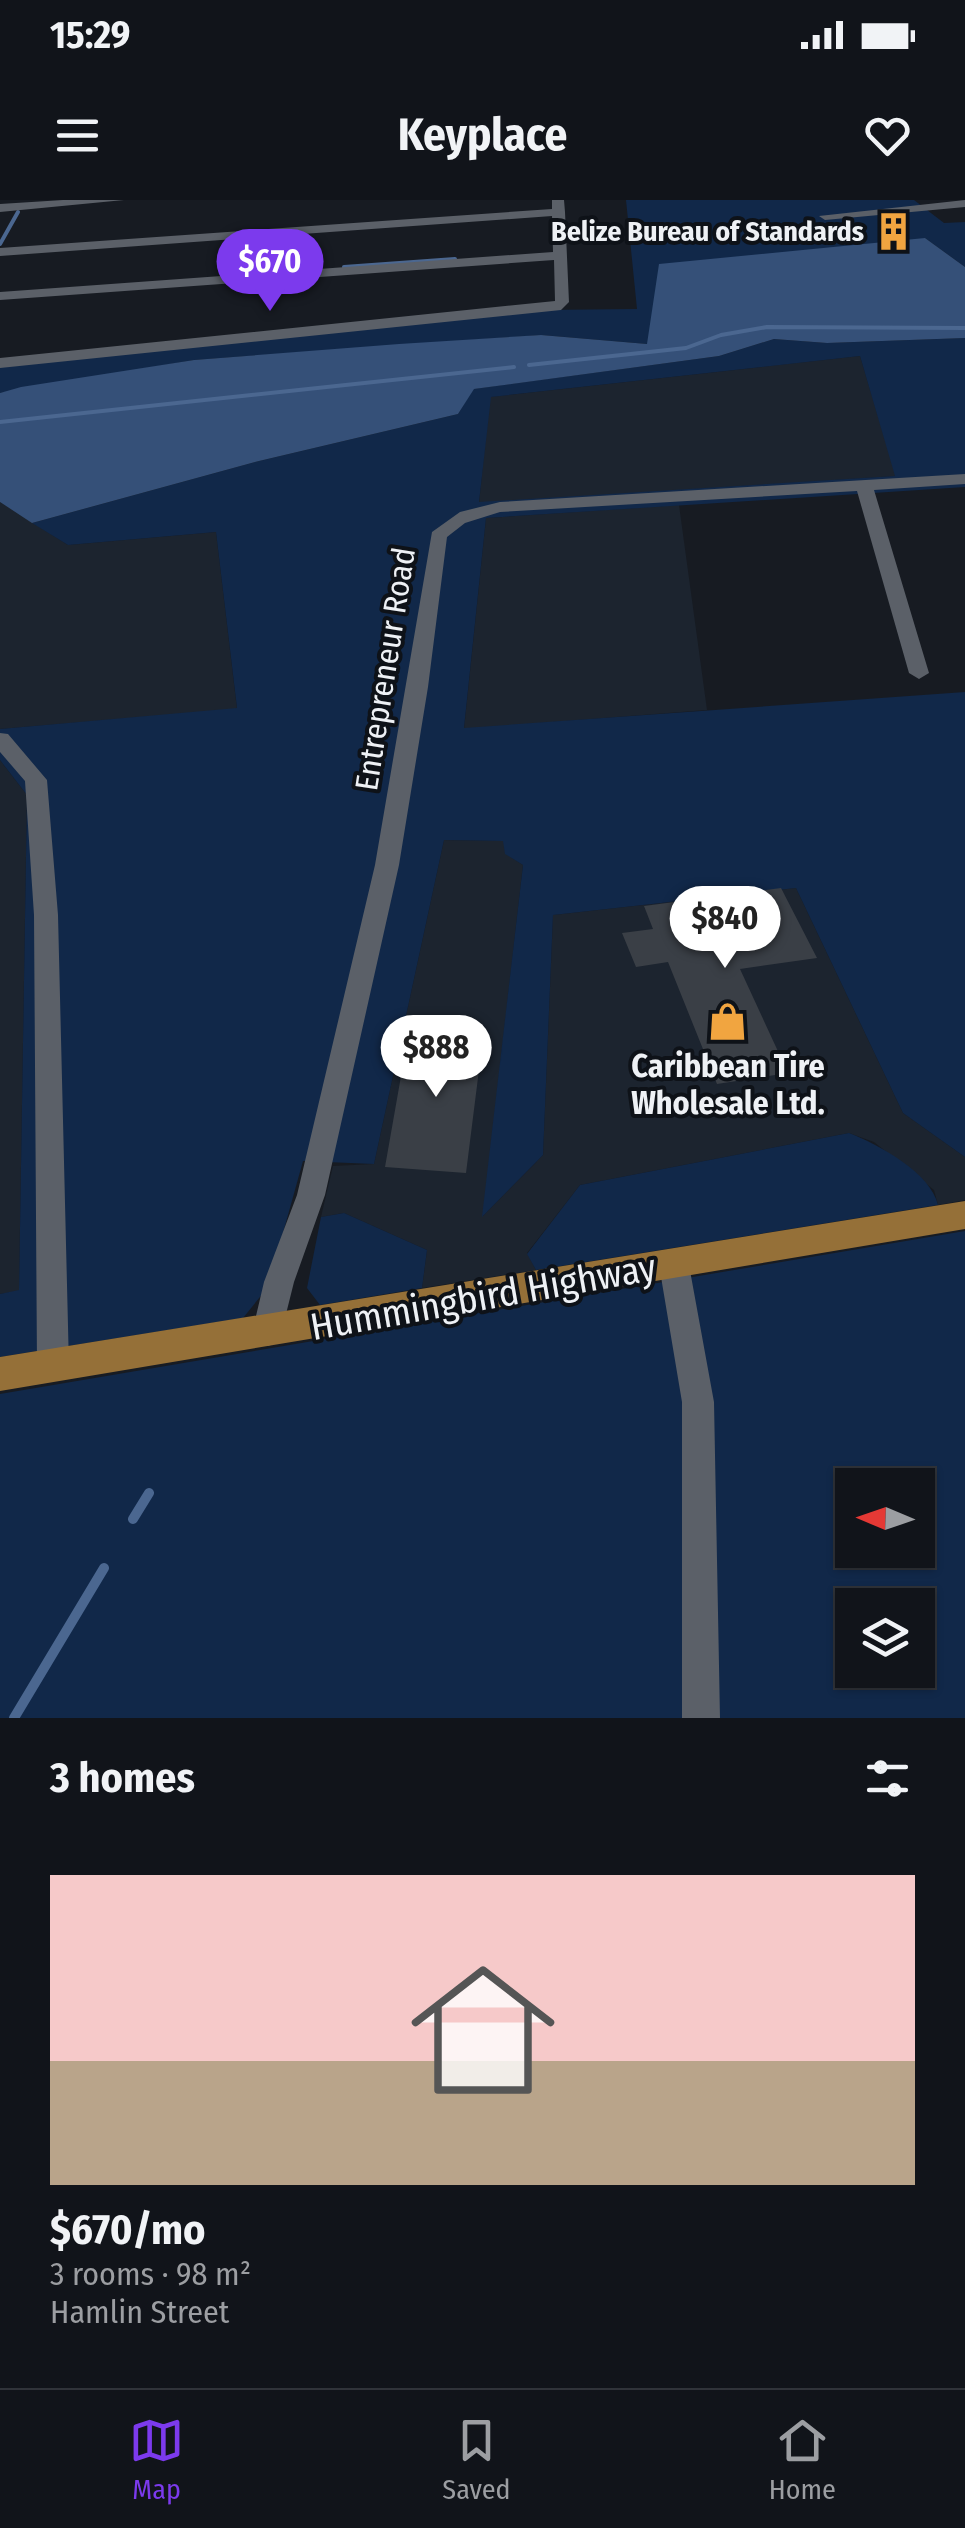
<!DOCTYPE html>
<meta charset="utf-8">
<style>
body{margin:0;font-family:"Fira Sans Condensed",sans-serif;background:#1a1d23;color:#f1f3f6;height:100vh;display:flex;flex-direction:column;font-size:38px;white-space:nowrap}
*{box-sizing:border-box;margin:0}
p{font-size:32px;color:#9c9ea2}
.icon{flex:none;width:55px;height:55px;fill:none;stroke:currentColor;stroke-width:2;stroke-linecap:round;stroke-linejoin:round}
.map{position:relative;height:1518px;overflow:hidden}
.drawer{display:flex;flex-direction:column;background:#11141a;flex:1}
.drawer>*{flex:none}
.needle{width:65px;rotate:272deg}
.buttons{position:absolute;left:835px;top:1268px;display:grid;gap:20px}
.buttons a{display:grid;place-items:center;width:100px;height:100px;border-radius:0px;background:#11141a;box-shadow:0 2px 8px #0004,0 0 0 2px #303339;font-size:50px}
.price{position:absolute;translate:-50% -85px;padding:0 22px;border-radius:35px;background:#fff;color:#222;font-size:32px;line-height:65px;filter:drop-shadow(0 2px 5px #0008)}
.price::after{content:'';position:absolute;left:50%;top:60px;width:30px;height:22px;margin-left:-15px;background:inherit;clip-path:polygon(0 0,100% 0,50% 100%)}
.price.active{background:#7c3aed;color:#fff}
ul{padding:0;list-style:none}
li{display:grid;align-content:center;gap:20px;height:530px;padding:0 50px}
li span{display:grid;place-items:center;height:310px;border-radius:0px;color:#555}
li>.icon{margin-inline-start:auto}
span .icon{width:180px;height:180px;fill:#fffc;stroke-width:1}
li b{font-size:42px}
h2{display:flex;justify-content:space-between;align-items:center;height:120px;padding:0 50px;font-size:42px}
.status{display:flex;justify-content:space-between;align-items:center;height:70px;padding:0 50px;background:#11141a;direction:ltr}
.status svg{height:28px;fill:currentColor}
header{display:flex;justify-content:space-between;align-items:center;height:130px;padding:0 50px;background:#11141a;font-size:45px;font-weight:700}
.tabs{display:flex;justify-content:space-around;align-items:center;height:140px;border-top:2px solid #303339;background:#11141a;font-size:28px;color:#9c9ea2}
.tabs a{display:grid;justify-items:center;gap:5px}
.tabs .active{color:#7c3aed}
.map>svg:first-child{display:block}
.built{fill:#1c242f}
.green{fill:#112849;fill-rule:evenodd}
.forest{fill:#355078}
.lines{fill:none;stroke-linecap:round;stroke-linejoin:round}
.stream-far1{stroke:#4b6790;stroke-width:4}
.stream{stroke:#4b6790;stroke-width:10}
.building{fill:#3a3f46}
.minor{fill:#5b6068;fill-rule:evenodd}
.major{fill:#957038;fill-rule:evenodd}
.labels{text-anchor:middle;stroke-width:8;stroke-linejoin:round;paint-order:stroke}
.far-poi-label{font-size:28px;font-weight:bold;fill:#eef1f5;stroke:#0e1218;text-anchor:end}
.street-label{font-size:32px;fill:#eef1f5;stroke:#0e1218}
.poi-label{font-size:32px;font-weight:bold;fill:#eef1f5;stroke:#0e1218}
.near-street-label{font-size:38px;fill:#eef1f5;stroke:#0e1218}
</style>
<div class="status"><b>15:29</b><svg viewBox="0 0 49 12"><path d="M0 12V9h3v3zM5 12V6h3v6zM10 12V3h3v9zM15 12V0h3v12zM26 1h20v11H26zM47 4h2v5h-2z"/></svg></div>
<header><svg class="icon" aria-label="menu" viewBox="0 0 24 24"><path d="M4 6h16M4 12h16M4 18h16"/></svg>Keyplace<svg class="icon" aria-label="heart" viewBox="0 0 24 24"><path d="M12 20l-8-8c-3-5 5-10 8-4 3-6 11-1 8 4z"/></svg></header>
<div class="map">
<svg width="965" height="1518" viewBox="0 0 965 1518">
<rect width="100%" height="100%" fill="#171b22"/>
<path class="built" d="M 860,156 L 896,276 L 479,303 L 490,197 Z
M 0,302 L 68,345 L 216,332 L 237,509 L 0,529 Z
M 679,305 L 707,510 L 464,529 L 486,318 Z
M 0,560 L 27,595 L 19,1091 L 0,1094 Z
M 444,640 L 504,641 L 506,654 L 523,665 L 483,1016 L 543,955 L 553,715 L 796,688 L 903,913 L 965,957 L 965,1000 L 938,1005 L 934,990 L 874,942 L 849,933 L 580,985 L 527,1053 L 536,1070 L 422,1088 L 427,1050 L 344,1013 L 321,1017 L 333,966 L 374,964 Z"/>
<path class="green" d="M 626,0 L 914,0 L 944,23 L 965,22 L 965,67 L 925,38 L 647,144 L 541,135 L 194,160 L 0,193 L 0,163 L 543,110 L 637,109 Z
M 965,138 L 965,287 L 486,318 L 464,528 L 965,492 L 965,957 L 903,913 L 796,688 L 553,715 L 543,955 L 482,1017 L 523,665 L 505,654 L 503,641 L 444,640 L 374,964 L 303,961 L 268,1087 L 243,1118 L 0,1157 L 0,1094 L 19,1090 L 27,595 L 0,560 L 0,529 L 237,508 L 216,332 L 68,345 L 32,323 L 259,261 L 458,214 L 473,189 L 719,156 L 774,139 L 827,143 ZM 860,156 L 895,276 L 479,302 L 491,197 Z
M 849,933 C 878,944 931,973 938,1005 L 536,1070 L 527,1054 L 580,985 Z
M 344,1013 L 427,1050 L 422,1088 L 320,1105 L 307,1088 L 321,1017 Z
M 965,1031 L 965,1518 L 0,1518 L 0,1194 ZM 852,1285 L 918,1285 L 918,1350 L 852,1350 ZM 852,1405 L 918,1405 L 918,1470 L 852,1470 Z"/>
<path class="forest" d="M 925,38 L 965,67 L 965,138 L 827,143 L 774,139 L 719,156 L 474,189 L 458,214 L 259,261 L 32,323 L 0,302 L 0,193 L 21,187 L 194,160 L 399,144 L 541,135 L 647,144 L 659,64 Z"/>
<g class="lines">
<path class="stream-far1" d="M 0,44 L 18,12
M 344,67 L 455,59
M 529,165 L 686,148 L 721,135 L 767,127 L 965,128
M 0,222 L 514,167"/>
<path class="stream" d="M 133,1319 L 149,1293
M 14,1518 L 104,1368"/>
</g>
<path class="building" d="M 781,688 L 817,758 L 740,769 L 788,873 L 717,884 L 668,762 L 636,767 L 622,733 L 653,729 L 644,706 Z
M 410,825 L 484,830 L 466,973 L 385,967 Z"/>
<g class="lines">
<path class="minor" d="M 63,0 L 124,0 L 0,12 L 0,4 Z
M 552,0 L 564,0 L 565,12 L 569,102 L 561,110 L 0,168 L 0,158 L 555,101 L 554,60 L 0,100 L 0,92 L 553,52 L 552,16 L 0,56 L 0,48 L 552,9 Z
M 965,0 L 965,7 L 825,20 L 819,16 Z
M 965,274 L 965,284 L 874,290 L 929,473 L 919,479 L 909,473 L 857,291 L 500,312 L 465,323 L 447,337 L 428,487 L 399,665 L 325,995 L 294,1082 L 279,1142 L 268,1146 L 257,1142 L 252,1133 L 264,1082 L 297,995 L 375,665 L 432,332 L 460,312 L 500,302 Z
M 0,533 L 8,534 L 47,580 L 58,715 L 69,1167 L 64,1177 L 53,1181 L 42,1177 L 37,1167 L 34,715 L 25,581 L 0,552 Z
M 674,1053 L 685,1056 L 689,1065 L 714,1202 L 720,1518 L 682,1518 L 682,1202 L 659,1065 L 663,1056 Z"/>
<path class="major" d="M 965,1001 L 965,1029 L 0,1191 L 0,1157 Z"/>
</g>
<defs>
<symbol id="building-bare" viewBox="-9 -9 18 18"><path d="M-4-6H4V6H1V3H-1V6H-4ZM-2.5-4.3h1.7v1.8h-1.7ZM.8-4.3h1.7v1.8H.8ZM-2.5-1h1.7V.8h-1.7ZM.8-1h1.7V.8H.8Z" fill="#f1a540" stroke="#0e1218" stroke-width="2.5" paint-order="stroke"/></symbol>
<symbol id="shop-bare" viewBox="-9 -9 18 18"><path d="M-5-2.5h2.3a2.7 3.5 0 0 1 5.4 0H5L5.5 6h-11ZM-1.5-2.5h3a1.5 2.3 0 0 0-3 0Z" fill="#f1a540" stroke="#0e1218" stroke-width="2.5" paint-order="stroke"/></symbol>
</defs>
<g fill-rule="evenodd">
<use href="#building-bare" x="866" y="4" width="55" height="55"/>
<use href="#shop-bare" x="700" y="794" width="55" height="55"/>
</g>
<g class="labels">
<g class="far-poi-label">
<text x="864" y="41">Belize Bureau of Standards</text>
</g>
<g class="street-label">
<text transform="translate(385 469) rotate(-81)" y="11">Entrepreneur Road</text>
</g>
<g class="poi-label">
<text x="728" y="877">Caribbean Tire<tspan x="728" dy="37">Wholesale Ltd.</tspan></text>
</g>
<g class="near-street-label">
<text transform="translate(483 1097) rotate(-10)" y="13">Hummingbird Highway</text>
</g>
</g>
</svg>
<div class="buttons">
<a><svg class="needle" viewBox="-14 -14 28 28"><path d="M0-13l5 13h-10z" fill="#e53935"/><path d="M0 13l5-13h-10z" fill="#9c9ea2"/></svg></a>
<a><svg class="icon" aria-label="layers" viewBox="0 0 24 24"><path d="M12 4l9 5-9 5-9-5zM3 14l9 5 9-5"/></svg></a>
</div>
<b class="price active" style="left:270px;top:114px">$670</b>
<b class="price" style="left:725px;top:771px">$840</b>
<b class="price" style="left:436px;top:900px">$888</b>
</div>
<section class="drawer">
<h2>3 homes<svg class="icon" aria-label="filters" viewBox="0 0 24 24"><path d="M4 7h16M4 17h16"/><circle cx="9" cy="7" r="2"/><circle cx="15" cy="17" r="2"/></svg></h2>
<ul>
<li><span style="background:linear-gradient(#f6c9c9 60%,#b9a48a 0)"><svg class="icon" aria-label="home" viewBox="0 0 24 24"><path d="M3 11l9-7 9 7M6 9v11h12V9"/></svg></span><div><b>$670/mo</b><p>3 rooms · 98 m²</p><p>Hamlin Street</p></div></li>
</ul>
</section>
<nav class="tabs">
<a class="active"><svg class="icon" aria-label="map" viewBox="0 0 24 24"><path d="M3 6l6-2 6 2 6-2v14l-6 2-6-2-6 2zM9 4v14M15 6v14"/></svg>Map</a>
<a><svg class="icon" aria-label="saved" viewBox="0 0 24 24"><path d="M7 4h10v16l-5-4-5 4z"/></svg>Saved</a>
<a><svg class="icon" aria-label="home" viewBox="0 0 24 24"><path d="M3 11l9-7 9 7M6 9v11h12V9"/></svg>Home</a>
</nav>
